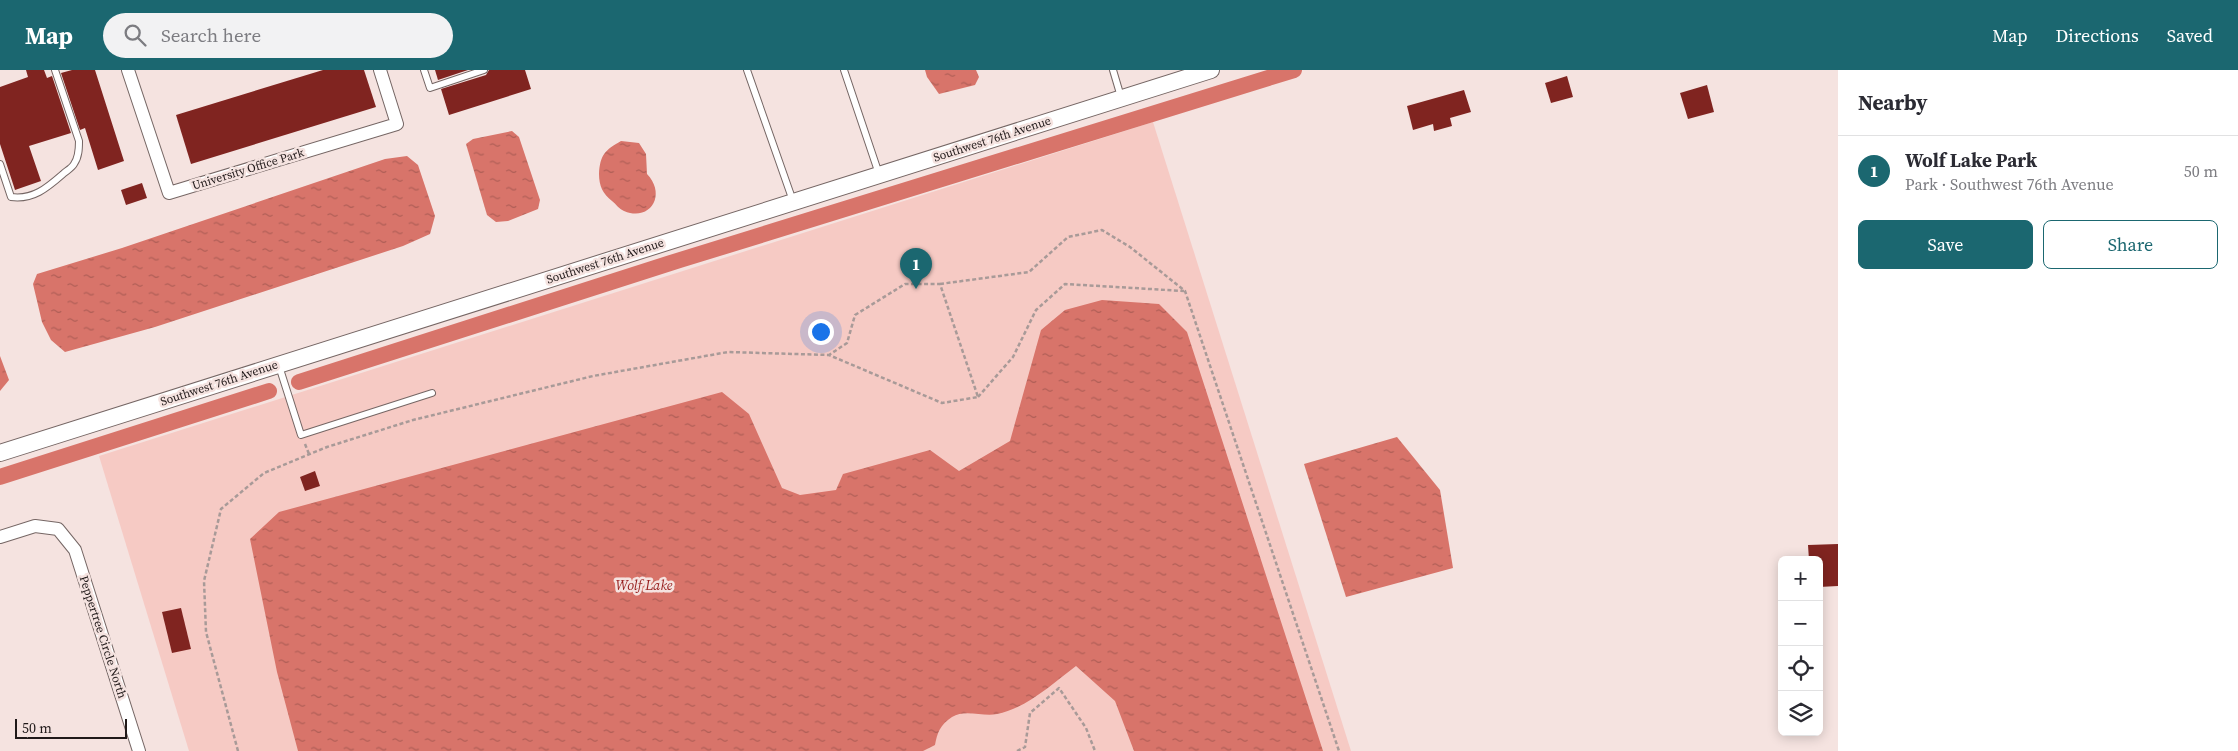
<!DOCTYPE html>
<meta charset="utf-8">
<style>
body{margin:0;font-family:"Source Serif 4",serif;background:#f2f2f3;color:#2b2b33}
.controls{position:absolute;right:15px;bottom:15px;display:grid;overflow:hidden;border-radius:8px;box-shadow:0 2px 12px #0003}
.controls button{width:45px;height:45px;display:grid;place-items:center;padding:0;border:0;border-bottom:1px solid #e1e1e2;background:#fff;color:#2b2b33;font:25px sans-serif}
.scale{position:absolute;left:15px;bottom:12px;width:112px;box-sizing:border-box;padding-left:5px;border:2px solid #201919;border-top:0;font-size:14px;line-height:18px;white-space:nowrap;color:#201919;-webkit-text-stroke:4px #f5e3e0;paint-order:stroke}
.you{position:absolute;left:820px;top:261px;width:18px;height:18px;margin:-12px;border:4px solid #fff;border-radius:50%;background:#1a73e8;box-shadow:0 0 0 8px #1a73e833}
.badge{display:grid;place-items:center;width:32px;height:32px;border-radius:50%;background:#1b6770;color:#fff;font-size:16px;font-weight:700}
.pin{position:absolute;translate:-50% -41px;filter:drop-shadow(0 1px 2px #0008)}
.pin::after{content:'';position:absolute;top:26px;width:18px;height:15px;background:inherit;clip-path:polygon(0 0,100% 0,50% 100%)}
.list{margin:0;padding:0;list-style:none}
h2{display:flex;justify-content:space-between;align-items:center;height:65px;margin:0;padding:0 20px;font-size:21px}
h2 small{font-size:16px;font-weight:400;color:#7c7c81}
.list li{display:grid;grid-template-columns:32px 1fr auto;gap:15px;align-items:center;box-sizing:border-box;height:70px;padding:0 20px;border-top:1px solid #e1e1e2}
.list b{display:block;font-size:19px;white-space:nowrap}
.list p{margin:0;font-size:16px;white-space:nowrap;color:#7c7c81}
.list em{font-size:16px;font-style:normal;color:#7c7c81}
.actions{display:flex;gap:10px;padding:15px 20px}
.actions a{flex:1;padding:11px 0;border:1px solid #1b6770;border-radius:8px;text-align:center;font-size:18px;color:#1b6770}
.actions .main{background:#1b6770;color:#fff}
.icon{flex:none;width:28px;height:28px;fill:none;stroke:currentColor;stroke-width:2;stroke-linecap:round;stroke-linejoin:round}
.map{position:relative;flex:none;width:1838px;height:681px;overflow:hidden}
header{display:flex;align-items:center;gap:30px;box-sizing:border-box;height:70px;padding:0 25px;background:#1b6770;color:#fff}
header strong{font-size:24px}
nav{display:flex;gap:28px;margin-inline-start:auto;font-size:18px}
.search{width:350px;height:45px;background:#f2f2f3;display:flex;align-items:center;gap:12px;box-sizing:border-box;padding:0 18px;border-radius:28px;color:#7c7c81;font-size:19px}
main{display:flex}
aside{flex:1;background:#fff}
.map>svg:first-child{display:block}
</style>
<header>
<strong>Map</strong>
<div class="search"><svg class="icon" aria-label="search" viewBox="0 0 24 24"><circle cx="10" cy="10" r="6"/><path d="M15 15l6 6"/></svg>Search here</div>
<nav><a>Map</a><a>Directions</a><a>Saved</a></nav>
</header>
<main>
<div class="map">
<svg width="1838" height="681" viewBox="0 0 1838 681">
<defs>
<pattern id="water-ripples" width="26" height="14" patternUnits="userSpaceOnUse" patternTransform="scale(1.25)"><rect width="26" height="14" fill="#d8746a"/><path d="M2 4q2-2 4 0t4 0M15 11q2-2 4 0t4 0" fill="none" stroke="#af5e56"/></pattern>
</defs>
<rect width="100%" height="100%" fill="#f5e3e0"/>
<path fill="#f6cac4" d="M1153 52 1351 681H189L99 386Z"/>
<g fill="url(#water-ripples)">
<path d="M925 0H976L979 7 975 15 939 24 927 7Z"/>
<path d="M512 61 519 67 540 130 538 139 508 151 496 152 487 145 466 74 473 69Z"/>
<path d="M621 71 639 73 646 84 647 104C667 125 650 152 624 141 619 139 616 134 612 131 603 124 599 116 599 104 600 85 605 80 621 71Z"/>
<path d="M407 86 418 95 435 146 430 164 403 176 155 257 65 282 51 270 42 252 33 214 37 204 122 178 385 89Z"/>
<path d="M1102 230 1159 234 1187 262 1323 681H1134L1115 631 1076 596C1052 614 1027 638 997 644 983 647 965 639 952 647 940 655 937 663 935 675L923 681H298L277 602 250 469 279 442 722 322 749 344 782 418 800 425 836 420 843 404 930 380 959 401 1010 371 1041 260 1065 240Z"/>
<path d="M0 286 9 310 0 321Z"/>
<path d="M1397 367 1440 420 1453 498 1346 527 1304 394Z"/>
</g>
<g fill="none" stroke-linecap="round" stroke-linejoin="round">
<g stroke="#d8746a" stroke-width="16">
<path d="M299 312 680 190 1294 0"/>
<path d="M0 407 269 321"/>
</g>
</g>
<g fill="#802420">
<path d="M26 0H44L47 8 52 6 71 63 29 76 41 111 15 120 0 74V17L28 7Z"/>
<path d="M72 0H95L124 91 98 100 85 58 80 60 61 3Z"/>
<path d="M323 0H364L376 37 191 94 176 45Z"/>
<path d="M435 0H468L438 10Z"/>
<path d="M489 0H525L531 19 449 45 441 19 486 5Z"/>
<path d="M1567 6 1573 27 1551 33 1545 13Z"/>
<path d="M1707 15 1714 42 1688 49 1680 23Z"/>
<path d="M1464 20 1471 42 1450 48 1452 56 1434 61 1433 54 1413 60 1407 36Z"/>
<path d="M142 113 147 128 126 135 121 120Z"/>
<path d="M315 401 320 416 305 421 300 407Z"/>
<path d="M1838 474V516L1819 517V490H1809L1808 475Z"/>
<path d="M181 538 191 579 172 583 162 542Z"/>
</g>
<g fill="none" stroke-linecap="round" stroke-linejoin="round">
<g stroke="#756664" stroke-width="8">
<g id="service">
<path d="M424 0 430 18 484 0"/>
<path d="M747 0 793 131"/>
<path d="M844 0 879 104"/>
<path d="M1113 0 1121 27"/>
<path d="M0 94 11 127C33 130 47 118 63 104 66 101 72 98 74 94 79 87 79 78 79 71L55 0"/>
<path d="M279 296 301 365 432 323"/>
</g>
</g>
<g stroke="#756664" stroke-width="14">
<g id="minor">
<path d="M128 0 169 123 397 54 380 0"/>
<path d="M0 467 35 456 58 459 75 480 139 681"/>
</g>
</g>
<g stroke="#756664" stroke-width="18">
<path id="tertiary" d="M0 383 1211 0"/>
</g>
<g stroke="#a89a98" stroke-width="2.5" stroke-dasharray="4 2.5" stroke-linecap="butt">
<path d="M940 214 1029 202 1068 167 1102 160 1130 177 1185 221 1339 681"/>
<path d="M978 327 1013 287 1036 240 1065 214 1184 221"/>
<path d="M305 374 309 384"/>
<path d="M238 681 206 562 204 511 221 439 264 403 327 377 413 350 593 306 728 282 829 285 942 333 978 327 940 214H905L855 245 847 273 829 285"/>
<path d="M1017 681 1025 677 1030 643 1059 618 1086 658 1095 681"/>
</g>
<use href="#service" stroke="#fff" stroke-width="6"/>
<use href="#minor" stroke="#fff" stroke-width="12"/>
<use href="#tertiary" stroke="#fff" stroke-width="16"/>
</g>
<g text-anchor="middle" stroke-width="5" stroke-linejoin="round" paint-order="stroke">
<g font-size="12" fill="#201919" stroke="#f5e3e0">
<text transform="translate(992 69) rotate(-18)" y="4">Southwest 76th Avenue</text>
<text transform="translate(248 99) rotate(-17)" y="4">University Office Park</text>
<text transform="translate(605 191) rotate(-18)" y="4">Southwest 76th Avenue</text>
<text transform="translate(219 313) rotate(-18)" y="4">Southwest 76th Avenue</text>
<text transform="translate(103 567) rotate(72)" y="4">Peppertree Circle North</text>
</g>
<g font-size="14" font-style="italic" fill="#971e1d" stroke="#f5e3e0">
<text x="644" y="520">Wolf Lake</text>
</g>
</g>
</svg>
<div class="controls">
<button>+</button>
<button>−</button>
<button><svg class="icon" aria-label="locate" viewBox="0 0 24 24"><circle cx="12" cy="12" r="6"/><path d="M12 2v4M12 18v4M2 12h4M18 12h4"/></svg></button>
<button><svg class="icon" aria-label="layers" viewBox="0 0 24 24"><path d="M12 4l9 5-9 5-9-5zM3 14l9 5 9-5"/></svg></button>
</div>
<div class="scale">50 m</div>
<div class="you"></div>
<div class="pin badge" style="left:916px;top:219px">1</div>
</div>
<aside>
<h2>Nearby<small></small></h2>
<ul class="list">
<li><span class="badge">1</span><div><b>Wolf Lake Park</b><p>Park · Southwest 76th Avenue</p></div><em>50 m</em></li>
</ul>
<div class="actions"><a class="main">Save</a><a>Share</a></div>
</aside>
</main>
